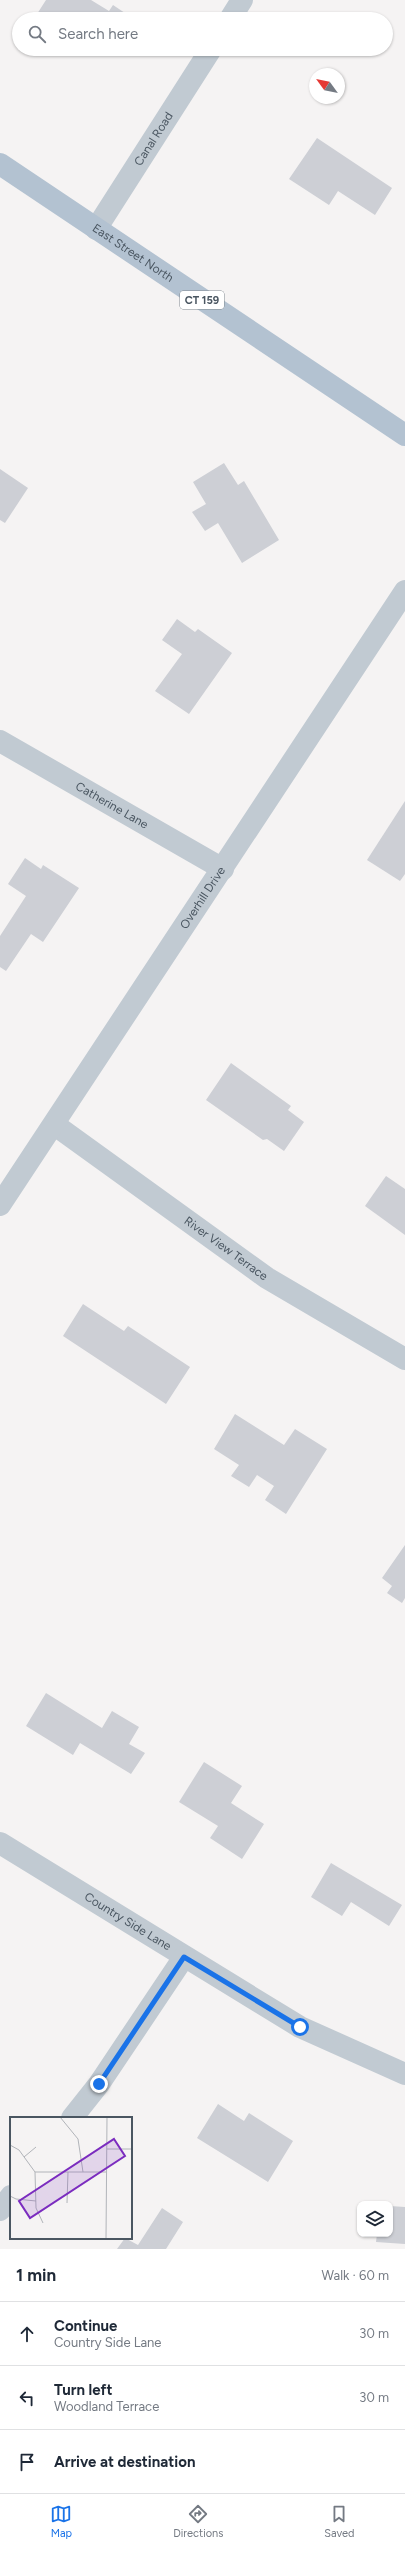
<!DOCTYPE html>
<meta charset="utf-8">
<style>
body{margin:0;font-family:Figtree,sans-serif;background:#f2f2f3;color:#1f2937}
.controls{position:absolute;right:12px;bottom:12px;display:grid;overflow:hidden;border-radius:8px;box-shadow:0 1px 3px #0004}
.controls button{width:36px;height:36px;display:grid;place-items:center;padding:0;border:0;border-bottom:1px solid #e0e1e3;background:#fff;color:#1f2937;font:20px sans-serif}
.compass{position:absolute;left:309px;top:68px;width:36px;height:36px;border-radius:50%;background:#fff;box-shadow:0 1px 3px #0004;rotate:303deg}
.stop{position:absolute;width:12px;height:12px;margin:-9px;border:3px solid #1a73e8;border-radius:50%;background:#fff}
.stop.end{background:#1a73e8;border-color:#fff;box-shadow:0 1px 4px #0008}
.list{margin:0;padding:0;list-style:none}
h2{display:flex;justify-content:space-between;align-items:center;height:52px;margin:0;padding:0 16px;font-size:17px}
h2 small{font-size:13px;font-weight:400;color:#747a83}
.list li{display:grid;grid-template-columns:26px 1fr auto;gap:12px;align-items:center;box-sizing:border-box;height:64px;padding:0 16px;border-top:1px solid #e0e1e3}
.list b{display:block;font-size:15px;white-space:nowrap}
.list p{margin:0;font-size:13px;white-space:nowrap;color:#747a83}
.list em{font-size:13px;font-style:normal;color:#747a83}
.icon{flex:none;width:22px;height:22px;fill:none;stroke:currentColor;stroke-width:2;stroke-linecap:round;stroke-linejoin:round}
.map{position:relative;flex:none;width:405px;height:2249px;overflow:hidden}
.search{position:absolute;background:#fff;box-shadow:0 1px 3px #0004;left:12px;right:12px;top:12px;height:44px;display:flex;align-items:center;gap:10px;box-sizing:border-box;padding:0 14px;border-radius:22px;color:#747a83;font-size:15px}
.sheet{height:244px;background:#fff}
nav{display:flex;justify-content:space-around;align-items:center;box-sizing:border-box;height:56px;border-top:1px solid #e0e1e3;background:#fff;font-size:11px;color:#747a83}
nav a{display:grid;justify-items:center;gap:2px}
nav .on{color:#1a73e8}
.map>svg:first-child{display:block}
</style>
<div class="map">
<svg width="405" height="2249" viewBox="0 0 405 2249">
<rect width="100%" height="100%" fill="#f5f3f3"/>
<g fill="#cdcfd5">
<path d="M46 0H91L109 11 113 5 134 19H45L37 14Z"/>
<path d="M317 138 392 188 375 215 338 191 329 205 289 179Z"/>
<path d="M224 463 238 485 244 481 279 540 242 563 218 523 205 531 192 512 206 504 193 482Z"/>
<path d="M0 469 28 488 5 523 0 520Z"/>
<path d="M177 619 195 632 198 629 232 653 189 714 155 691 182 654 162 640Z"/>
<path d="M405 801V874L400 881 367 860Z"/>
<path d="M25 858 41 869 43 865 79 888 43 942 31 934 6 971 0 967V936L26 896 8 884Z"/>
<path d="M231 1063 291 1106 288 1110 304 1122 284 1151 267 1139 263 1140 206 1100Z"/>
<path d="M386 1176 405 1189V1235L365 1206Z"/>
<path d="M83 1304 124 1331 128 1326 190 1367 166 1404 63 1336Z"/>
<path d="M235 1414 284 1445 295 1429 327 1449 286 1514 265 1500 274 1486 257 1475 249 1487 231 1476 239 1465 214 1449Z"/>
<path d="M405 1545V1598L402 1603 387 1593 392 1586 382 1578Z"/>
<path d="M46 1693 102 1728 112 1711 139 1727 129 1744 145 1753 131 1774 80 1743 73 1755 26 1726Z"/>
<path d="M204 1762 242 1786 231 1803 264 1824 242 1859 210 1838 218 1826 179 1802Z"/>
<path d="M331 1863 402 1905 389 1926 351 1902 342 1916 311 1897Z"/>
<path d="M218 2104 244 2121 249 2113 293 2141 268 2182 197 2138Z"/>
<path d="M390 2206 405 2207V2244L376 2242 377 2234H390Z"/>
<path d="M162 2208 183 2222 166 2249H117L125 2238 138 2245Z"/>
</g>
<g fill="none" stroke-linecap="round" stroke-linejoin="round">
<g stroke="#c1cad2" stroke-width="22">
<path d="M230 19 242 0"/>
<path id="s1" d="M96 229 211 49"/>
<path id="s2" d="M0 741 223 869"/>
<path id="s3" d="M55 1125 267 1278 405 1359"/>
<path id="s4" d="M0 1205 405 591"/>
<path id="s5" d="M0 1843 300 2027 405 2074"/>
<path d="M72 2118 99 2084 184 1957"/>
<path d="M0 2210 11 2196"/>
</g>
<path stroke="#b3c2d1" stroke-width="22" id="s6" d="M0 164 405 435"/>
</g>
<g fill="none" stroke-linecap="round" stroke-linejoin="round">
<path stroke="#1a73e8" stroke-width="5" d="M99 2084 184 1957 300 2027"/>
</g>
<g text-anchor="middle" stroke-width="3" stroke-linejoin="round" paint-order="stroke">
<rect fill="#fff" stroke="#808990" stroke-width="1" x="180" y="291" width="44" height="18" rx="3"/>
<g font-size="11" font-weight="bold" fill="#4a5661">
<text x="202" y="304">CT 159</text>
</g>
<g font-size="12" fill="#4a5661" stroke="#fff">
<text dy="4" stroke="none"><textPath href="#s1" startOffset="107">Canal Road</textPath></text>
<text dy="4" stroke="none"><textPath href="#s6" startOffset="160">East Street North</textPath></text>
<text dy="4" stroke="none"><textPath href="#s2" startOffset="129">Catherine Lane</textPath></text>
<text dy="4" stroke="none"><textPath href="#s4" startOffset="368">Overhill Drive</textPath></text>
<text dy="4" stroke="none"><textPath href="#s3" startOffset="211">River View Terrace</textPath></text>
<text dy="4" stroke="none"><textPath href="#s5" startOffset="150">Country Side Lane</textPath></text>
</g>
</g>
<g transform="translate(10 2117)">
<rect width="122" height="122" fill="#f5f3f3"/>
<path fill="none" stroke="#b1b4b9" stroke-width="1" d="M50 0 68 22 73 55M0 28 9 33 25 55H96M97 32H122M14 40 26 30M25 55 26 91 33 106M0 79 6 82 26 84M57 86 58 55M96 122 97 0"/>
<path fill="#7b2cbf" fill-opacity="0.15" stroke="#7b2cbf" stroke-width="2" d="M104 22 115 39 20 101 9 84Z"/>
<rect width="122" height="122" fill="none" stroke="#4a5661" stroke-width="2"/>
</g>
</svg>
<div class="controls">
<button><svg class="icon" aria-label="layers" viewBox="0 0 24 24"><path d="M12 4l9 5-9 5-9-5zM3 14l9 5 9-5"/></svg></button>
</div>
<svg class="compass" viewBox="-18 -18 36 36"><path d="M0-13l5 13h-10z" fill="#e53935"/><path d="M0 13l5-13h-10z" fill="#747a83"/></svg>
<div class="stop" style="left:300px;top:2027px"></div>
<div class="stop end" style="left:99px;top:2084px"></div>
<div class="search"><svg class="icon" aria-label="search" viewBox="0 0 24 24"><circle cx="10" cy="10" r="6"/><path d="M15 15l6 6"/></svg>Search here</div>
</div>
<section class="sheet">
<h2>1 min<small>Walk · 60 m</small></h2>
<ul class="list">
<li><svg class="icon" aria-label="ahead" viewBox="0 0 24 24"><path d="M12 20V5M6 11l6-6 6 6"/></svg><div><b>Continue</b><p>Country Side Lane</p></div><em>30 m</em></li>
<li><svg class="icon" aria-label="left" viewBox="0 0 24 24"><path d="M17 20v-9H6M10 6l-5 5 5 5"/></svg><div><b>Turn left</b><p>Woodland Terrace</p></div><em>30 m</em></li>
<li><svg class="icon" aria-label="arrive" viewBox="0 0 24 24"><path d="M6 21V4h12l-3 4 3 4H6"/></svg><div><b>Arrive at destination</b></div></li>
</ul>
</section>
<nav>
<a class="on"><svg class="icon" aria-label="map" viewBox="0 0 24 24"><path d="M3 6l6-2 6 2 6-2v14l-6 2-6-2-6 2zM9 4v14M15 6v14"/></svg>Map</a>
<a><svg class="icon" aria-label="directions" viewBox="0 0 24 24"><path d="M12 3l9 9-9 9-9-9zM9 14v-3h6M13 9l2 2-2 2"/></svg>Directions</a>
<a><svg class="icon" aria-label="saved" viewBox="0 0 24 24"><path d="M7 4h10v16l-5-4-5 4z"/></svg>Saved</a>
</nav>
